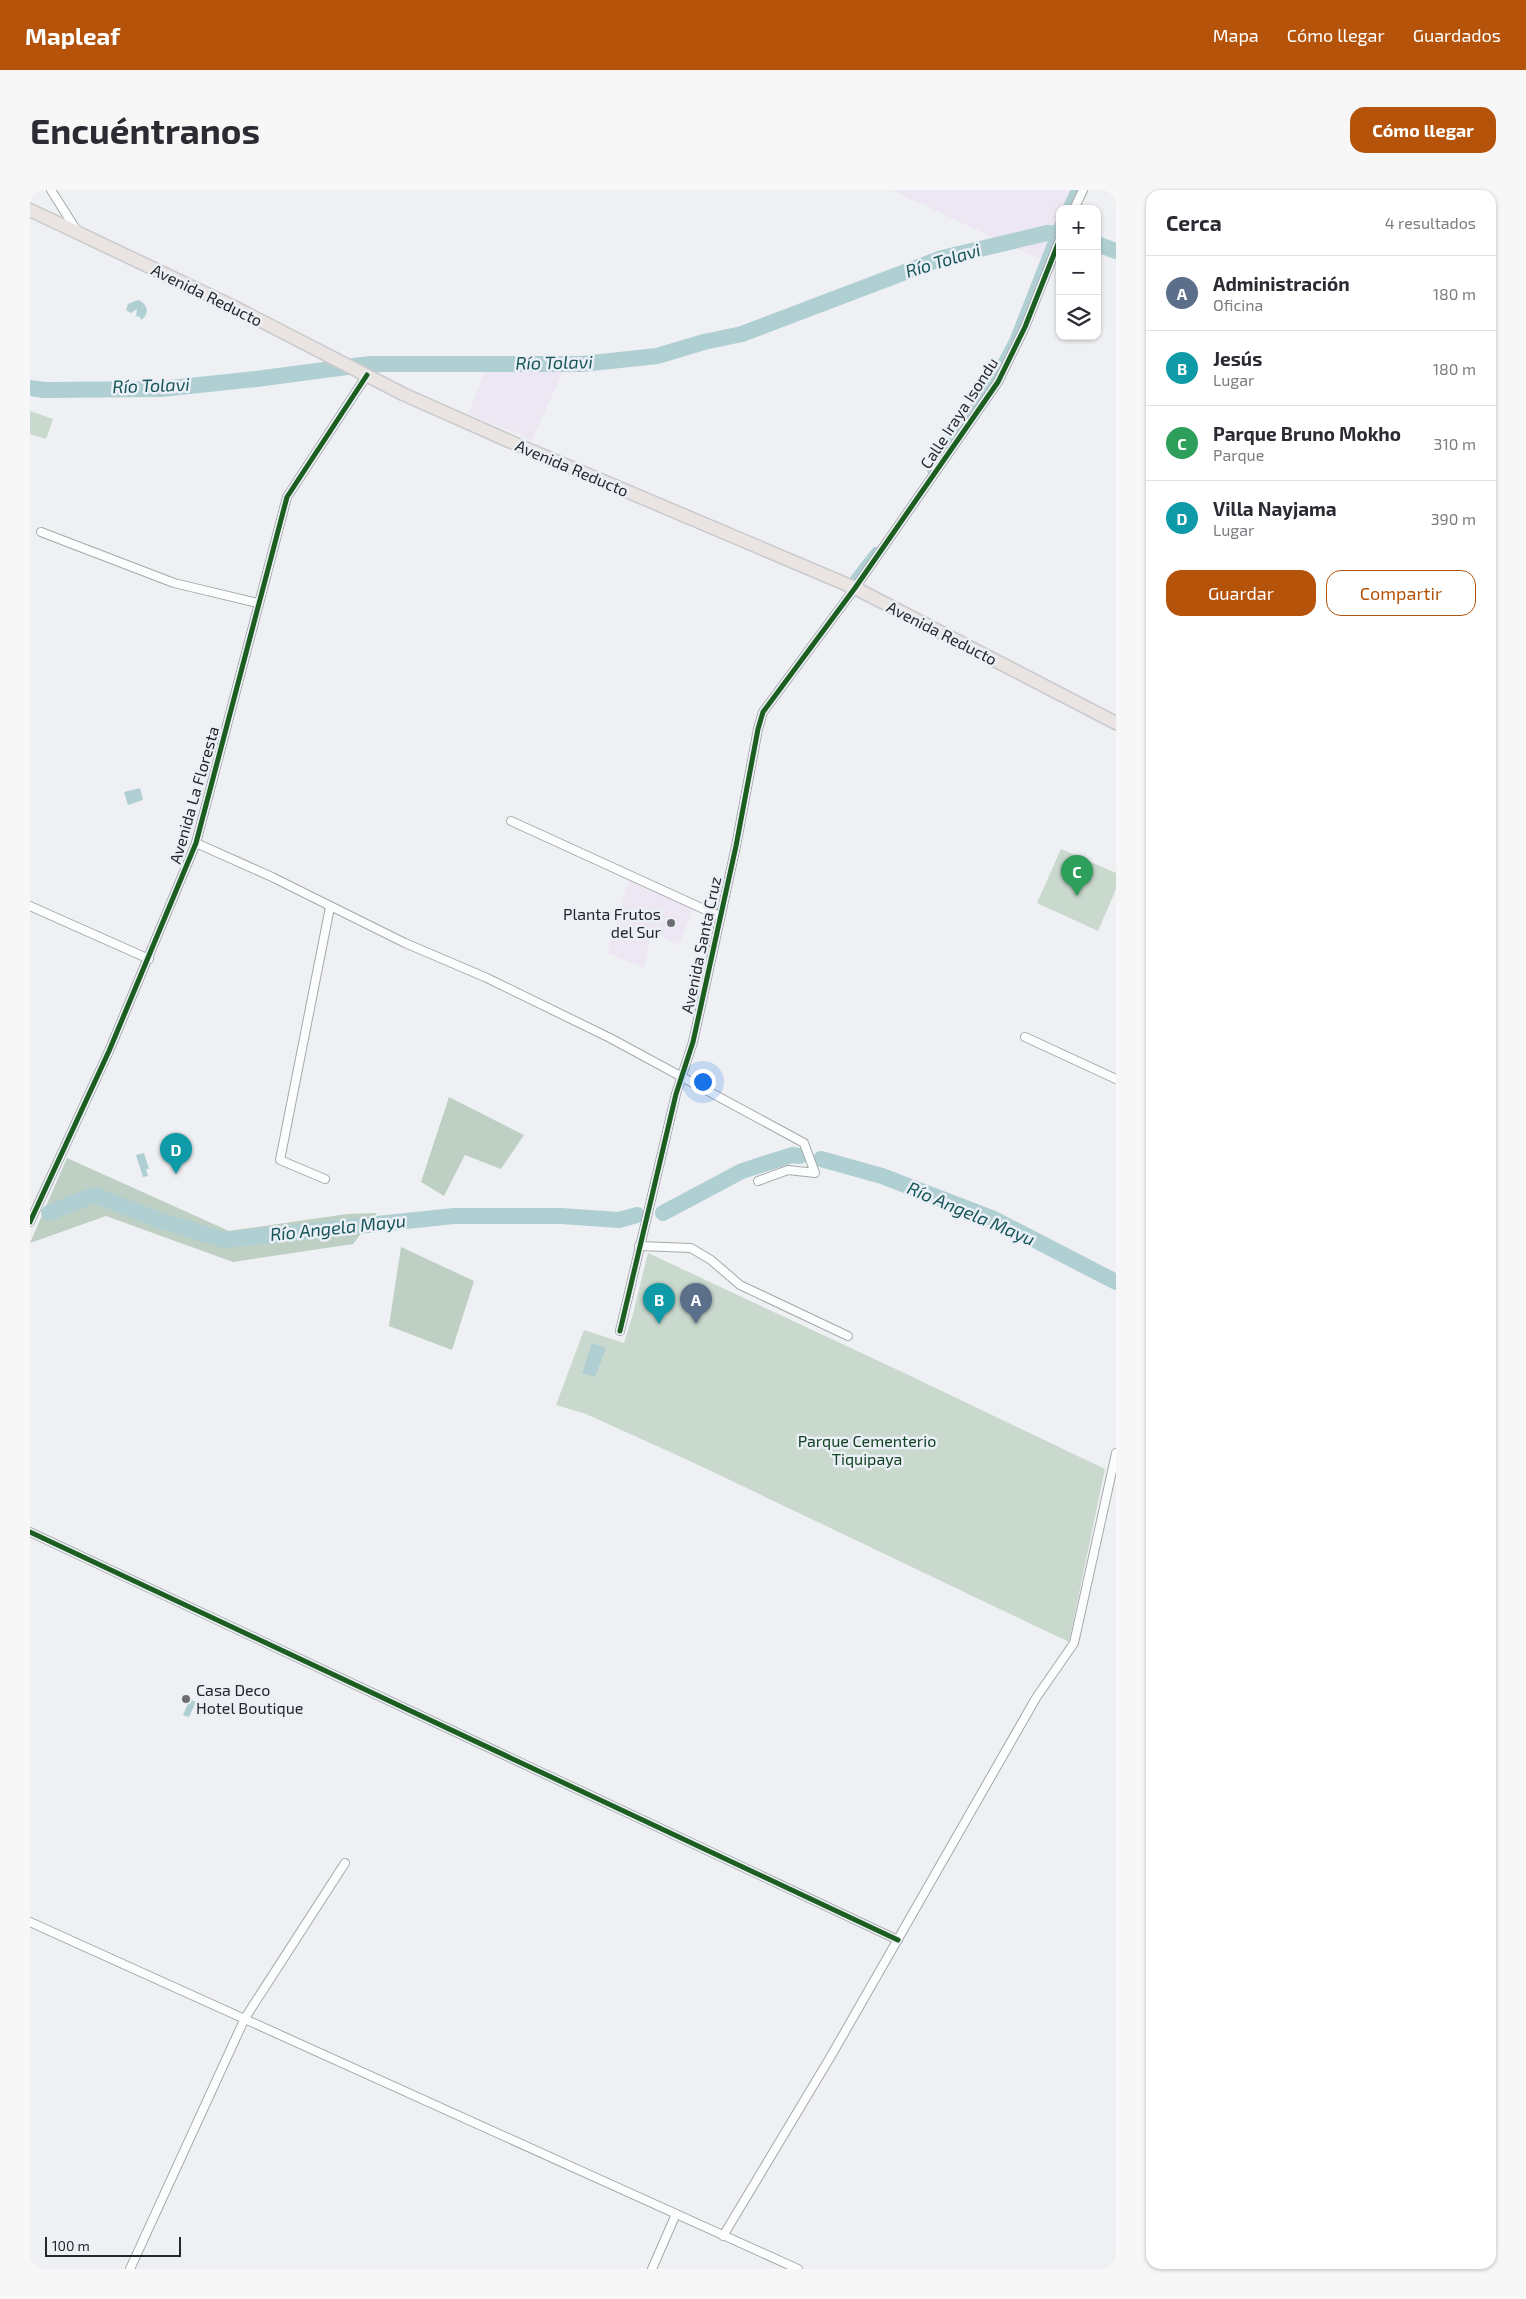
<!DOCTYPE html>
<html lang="es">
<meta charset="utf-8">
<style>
body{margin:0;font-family:"Exo 2",sans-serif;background:#f7f7f7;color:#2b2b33}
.controls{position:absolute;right:15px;top:15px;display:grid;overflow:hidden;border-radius:10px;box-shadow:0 1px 4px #0004}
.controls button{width:45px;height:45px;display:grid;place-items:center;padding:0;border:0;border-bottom:1px solid #e1e1e2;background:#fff;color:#2b2b33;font:25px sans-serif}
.scale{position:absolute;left:15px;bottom:12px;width:136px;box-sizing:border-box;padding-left:5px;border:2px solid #26272a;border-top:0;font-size:14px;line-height:18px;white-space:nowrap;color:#26272a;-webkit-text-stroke:4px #ebeff6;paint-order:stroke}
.you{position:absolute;left:672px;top:891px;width:18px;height:18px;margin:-12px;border:4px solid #fff;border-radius:50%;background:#1a73e8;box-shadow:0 0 0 8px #1a73e833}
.badge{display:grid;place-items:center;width:32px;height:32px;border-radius:50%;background:#b45309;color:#fff;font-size:16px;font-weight:700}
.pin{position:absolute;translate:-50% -41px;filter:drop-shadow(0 1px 2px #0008)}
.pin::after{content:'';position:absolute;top:26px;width:18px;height:15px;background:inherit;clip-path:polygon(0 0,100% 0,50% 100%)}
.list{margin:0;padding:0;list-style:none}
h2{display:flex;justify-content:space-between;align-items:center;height:65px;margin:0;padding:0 20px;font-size:21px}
h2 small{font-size:16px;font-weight:400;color:#7c7c81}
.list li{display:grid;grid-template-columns:32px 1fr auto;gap:15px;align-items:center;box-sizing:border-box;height:75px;padding:0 20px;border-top:1px solid #e1e1e2}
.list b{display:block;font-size:19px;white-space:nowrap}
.list p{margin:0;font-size:16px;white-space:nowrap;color:#7c7c81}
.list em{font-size:16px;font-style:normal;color:#7c7c81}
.actions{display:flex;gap:10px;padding:15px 20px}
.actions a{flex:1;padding:11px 0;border:1px solid #b45309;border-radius:15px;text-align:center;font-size:18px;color:#b45309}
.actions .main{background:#b45309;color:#fff}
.icon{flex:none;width:28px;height:28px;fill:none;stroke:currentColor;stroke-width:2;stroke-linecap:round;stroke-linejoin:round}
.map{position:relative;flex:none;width:1086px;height:2079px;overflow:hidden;border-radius:15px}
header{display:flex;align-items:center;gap:30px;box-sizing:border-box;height:70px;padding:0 25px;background:#b45309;color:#fff}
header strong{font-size:24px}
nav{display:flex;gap:28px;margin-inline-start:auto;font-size:18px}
.intro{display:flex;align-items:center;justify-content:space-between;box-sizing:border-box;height:120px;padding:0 30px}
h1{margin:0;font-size:35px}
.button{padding:12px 22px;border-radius:15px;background:#b45309;color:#fff;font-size:18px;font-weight:700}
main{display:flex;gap:30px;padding:0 30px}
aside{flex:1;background:#fff;border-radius:15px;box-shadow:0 1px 4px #0004}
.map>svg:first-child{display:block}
</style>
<header>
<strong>Mapleaf</strong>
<nav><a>Mapa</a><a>Cómo llegar</a><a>Guardados</a></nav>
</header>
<div class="intro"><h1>Encuéntranos</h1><a class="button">Cómo llegar</a></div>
<main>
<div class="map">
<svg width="1086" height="2079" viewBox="0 0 1086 2079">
<rect width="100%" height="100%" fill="#eef0f3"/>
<g fill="#ede7f3">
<path d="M861 0H1042L1033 19H1030V27L1012 70Z"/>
<path d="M461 166 529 167 535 177 501 252 491 245 438 224Z"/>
<path d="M599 690 663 719 649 755 622 742 614 778 578 763Z"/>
</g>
<g fill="#c9d9ce">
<path d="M0 221 23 229 16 249 0 244Z"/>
<path d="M1031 659 1086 683V699L1068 741 1007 713Z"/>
<path d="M618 1063 870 1181 1075 1279 1039 1452 660 1271 556 1224 526 1215 554 1140 594 1153 603 1124Z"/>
</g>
<g fill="#becfc3">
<path d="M419 907 494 945 471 979 435 965 414 1006 391 992Z"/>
<path d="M37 968 199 1041 317 1024 347 1023 323 1054 203 1072 76 1026 0 1053Z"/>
<path d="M371 1057 444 1091 422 1160 359 1136Z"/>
</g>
<g fill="#b0cfd2">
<path d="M108 110C118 114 120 124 111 130L110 127 106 126 107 119 101 123 96 120 98 114Z"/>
<path d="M110 598 113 610 98 615 94 602Z"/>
<path d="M114 963 119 979H116L118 986 113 987 106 965Z"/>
<path d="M562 1153 576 1158 565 1187 552 1183Z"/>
<path d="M160 1509 166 1512 159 1527 153 1525Z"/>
</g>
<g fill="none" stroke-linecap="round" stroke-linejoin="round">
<g stroke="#b0cfd2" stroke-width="10">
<path d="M1037 19 1046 0"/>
<path d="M902 280 962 192 984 151 1030 34"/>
<path d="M825 389 846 362"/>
</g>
<g stroke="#b0cfd2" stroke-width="16">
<path d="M1067 54 1086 61"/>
<path d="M0 198 14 200 131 199 226 189 340 174H552L627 166 674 152 712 144 912 68 1017 43 1030 44"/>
<path d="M791 969 852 986 964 1029 1086 1092"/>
<path d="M19 1023 64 1005 132 1031 194 1050 424 1026H531L589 1030 607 1025"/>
<path d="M633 1023 712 981 762 965 770 966"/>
</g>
<g stroke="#a6a8aa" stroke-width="10">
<g id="street">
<path d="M21 0 47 41"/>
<path d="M1044 19 1053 0"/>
<path d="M11 342 144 393 228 413"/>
<path d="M481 631 689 726"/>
<path d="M166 653 242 687 375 753 457 788 580 848 774 953 785 983 758 980 728 991"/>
<path d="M0 716 119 769"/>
<path d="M995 847 1086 889"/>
<path d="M295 989 250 970 300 717"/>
<path d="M0 1032 79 861 166 653 257 307 337 185"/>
<path d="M609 1056 661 1058 681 1070 710 1095 818 1146"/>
<path d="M590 1141 646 904 663 852 706 656 728 539 733 522 825 398 968 192 995 137 1030 49"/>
<path d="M0 1342 868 1750"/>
<path d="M0 1732 768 2079"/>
<path d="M693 2046 801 1866 1006 1508 1044 1453 1086 1263"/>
<path d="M100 2079 215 1828 315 1673"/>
<path d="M622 2079 646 2024"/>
</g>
</g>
<g stroke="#c9cacc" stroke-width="15">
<path id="primary" d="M0 20 202 116 373 204 488 255 825 398 1086 533"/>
</g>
<use href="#street" stroke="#fcfdfd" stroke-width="8"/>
<use href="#primary" stroke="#eae4e2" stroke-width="12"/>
<g stroke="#ebeff6" stroke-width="8">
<g id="cycleway">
<path d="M0 1032 79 861 166 653 257 307 337 185"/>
<path d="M590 1141 646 904 663 852 706 656 728 539 733 522 825 398 968 192 995 137 1030 49"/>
<path d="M0 1342 868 1750"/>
</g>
</g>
<use href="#cycleway" stroke="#1b5e20" stroke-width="5"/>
</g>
<g fill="#6c6d70" stroke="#ebeff6" stroke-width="2">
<circle cx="641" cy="733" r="5"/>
<circle cx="156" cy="1509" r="5"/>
</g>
<g text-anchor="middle" stroke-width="5" stroke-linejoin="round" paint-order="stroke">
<g font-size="16" fill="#26272a" stroke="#ebeff6">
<text transform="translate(177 105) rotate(26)" y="6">Avenida Reducto</text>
<text transform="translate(929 223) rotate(-57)" y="6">Calle Iraya Isondu</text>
<text transform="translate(542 278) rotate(23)" y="6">Avenida Reducto</text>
<text transform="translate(912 443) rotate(27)" y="6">Avenida Reducto</text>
<text transform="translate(164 605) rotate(-74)" y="6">Avenida La Floresta</text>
<text transform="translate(671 755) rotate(-78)" y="6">Avenida Santa Cruz</text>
</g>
<g font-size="16" fill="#26272a" stroke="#ebeff6" text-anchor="end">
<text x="631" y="730">Planta Frutos<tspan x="631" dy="18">del Sur</tspan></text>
<text x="166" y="1506" text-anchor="start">Casa Deco<tspan x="166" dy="18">Hotel Boutique</tspan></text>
</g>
<g font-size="16" fill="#124322" stroke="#ebeff6">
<text x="837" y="1257">Parque Cementerio<tspan x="837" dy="18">Tiquipaya</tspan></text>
</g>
<g font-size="18" font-style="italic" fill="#165559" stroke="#ebeff6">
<text transform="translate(913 71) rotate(-17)" y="6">Río Tolavi</text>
<text transform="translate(524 173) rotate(-1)" y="6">Río Tolavi</text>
<text transform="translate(121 196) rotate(-2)" y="6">Río Tolavi</text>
<text transform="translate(941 1024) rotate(23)" y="6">Río Angela Mayu</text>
<text transform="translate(308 1038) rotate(-6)" y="6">Río Angela Mayu</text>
</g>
</g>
</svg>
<div class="controls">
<button>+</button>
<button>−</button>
<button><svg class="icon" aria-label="layers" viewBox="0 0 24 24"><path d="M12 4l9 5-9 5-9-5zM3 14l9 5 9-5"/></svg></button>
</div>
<div class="scale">100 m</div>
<div class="you"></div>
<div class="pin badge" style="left:666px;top:1134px;background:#5c6f8a">A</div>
<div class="pin badge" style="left:629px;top:1134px;background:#0f9aa8">B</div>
<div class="pin badge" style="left:1047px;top:706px;background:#2e9e5b">C</div>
<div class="pin badge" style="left:146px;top:984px;background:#0f9aa8">D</div>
</div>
<aside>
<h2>Cerca<small>4 resultados</small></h2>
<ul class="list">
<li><span class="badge" style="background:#5c6f8a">A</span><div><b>Administración</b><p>Oficina</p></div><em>180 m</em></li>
<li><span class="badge" style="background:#0f9aa8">B</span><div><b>Jesús</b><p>Lugar</p></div><em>180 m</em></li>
<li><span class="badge" style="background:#2e9e5b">C</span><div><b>Parque Bruno Mokho</b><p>Parque</p></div><em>310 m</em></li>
<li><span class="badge" style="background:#0f9aa8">D</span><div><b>Villa Nayjama</b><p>Lugar</p></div><em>390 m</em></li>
</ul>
<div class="actions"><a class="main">Guardar</a><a>Compartir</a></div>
</aside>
</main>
